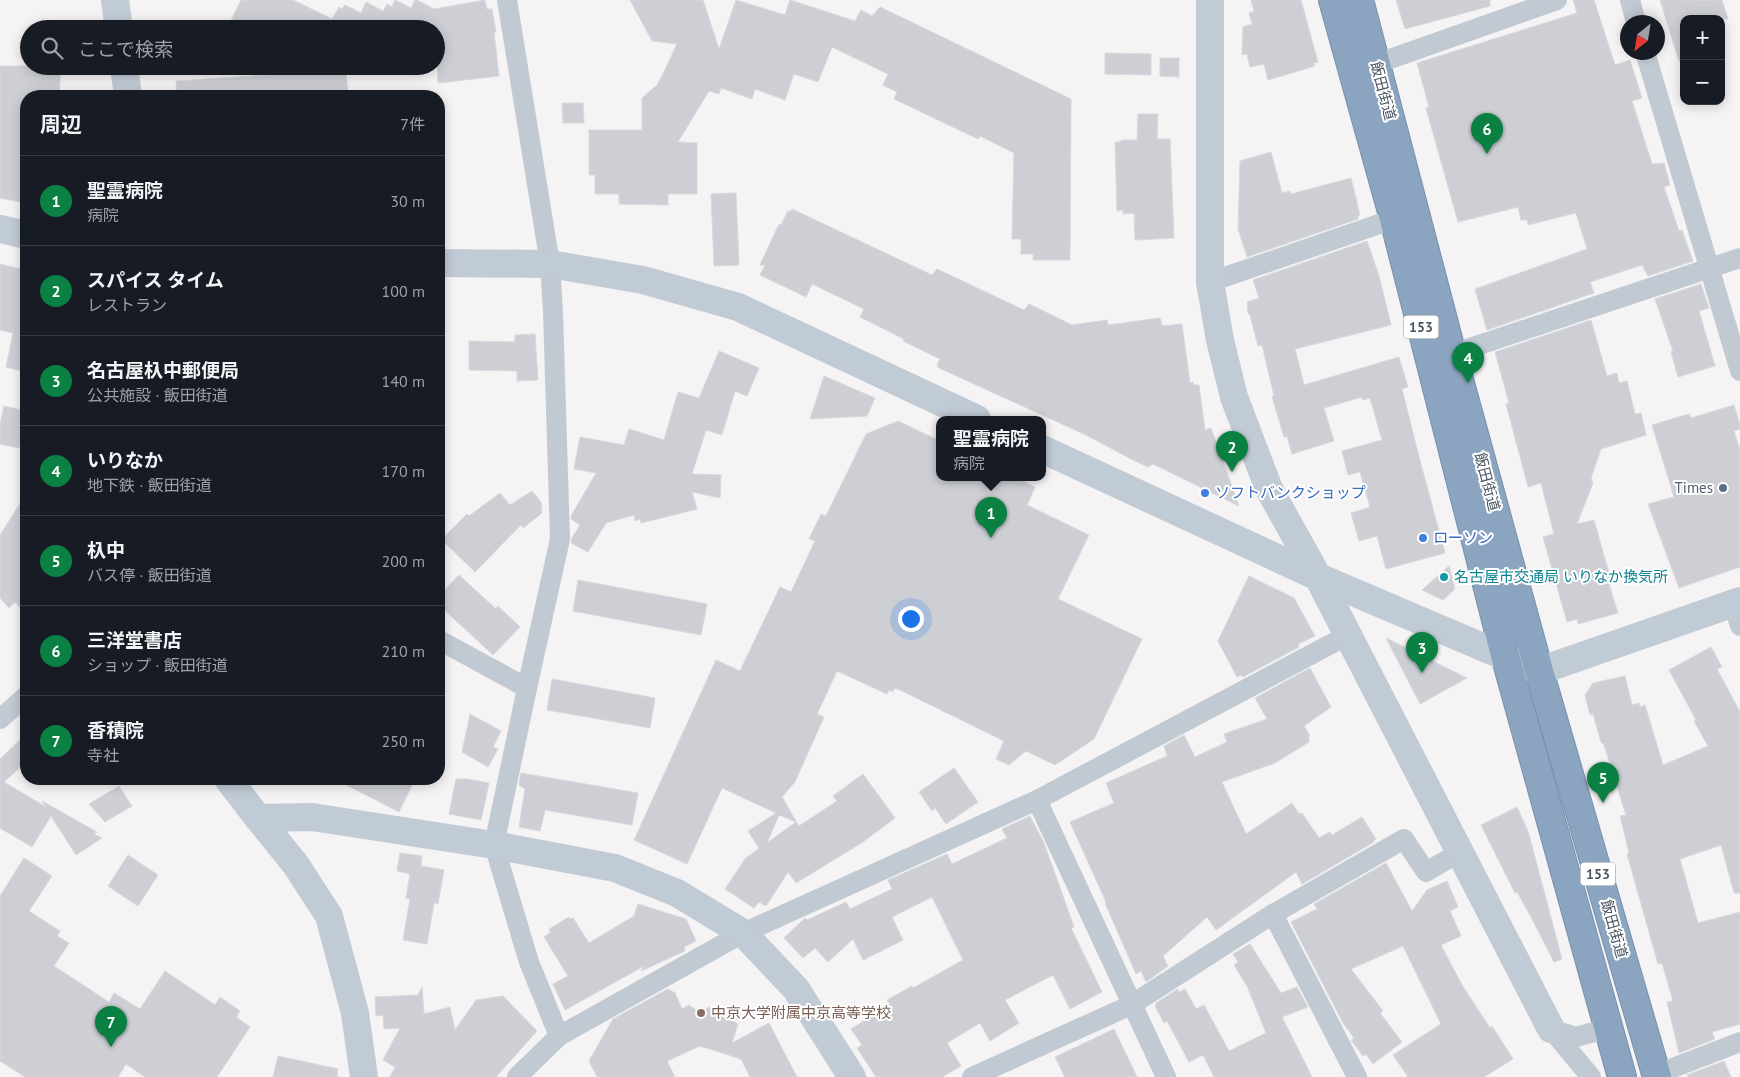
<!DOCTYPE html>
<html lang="ja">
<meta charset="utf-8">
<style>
body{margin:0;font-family:"PT Sans","Noto Sans JP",sans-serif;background:#242831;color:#f1f3f6}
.controls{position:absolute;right:15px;top:15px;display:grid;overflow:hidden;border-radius:10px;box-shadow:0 2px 12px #0003}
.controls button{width:45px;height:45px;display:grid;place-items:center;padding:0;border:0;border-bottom:1px solid #363941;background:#171b24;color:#f1f3f6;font:25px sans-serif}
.compass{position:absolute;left:1620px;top:15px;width:45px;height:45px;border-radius:50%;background:#171b24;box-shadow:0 2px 12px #0003;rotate:210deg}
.you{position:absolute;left:910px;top:618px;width:18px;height:18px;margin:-12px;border:4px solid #fff;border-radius:50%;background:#1a73e8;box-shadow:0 0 0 8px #1a73e833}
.badge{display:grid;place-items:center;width:32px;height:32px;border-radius:50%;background:#0b8043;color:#fff;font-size:16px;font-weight:700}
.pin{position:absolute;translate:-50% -41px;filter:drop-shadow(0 1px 2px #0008)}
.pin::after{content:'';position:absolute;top:26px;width:18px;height:15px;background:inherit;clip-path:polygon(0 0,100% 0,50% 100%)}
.popup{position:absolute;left:936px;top:416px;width:110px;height:65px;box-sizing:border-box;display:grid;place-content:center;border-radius:10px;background:#171b24;filter:drop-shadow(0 1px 4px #0005);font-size:16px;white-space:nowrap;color:#9ea1a6}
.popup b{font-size:19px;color:#f1f3f6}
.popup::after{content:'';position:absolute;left:50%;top:100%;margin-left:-10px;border:10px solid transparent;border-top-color:#171b24}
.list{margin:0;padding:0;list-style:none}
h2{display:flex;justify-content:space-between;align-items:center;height:65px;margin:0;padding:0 20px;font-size:21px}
h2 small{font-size:16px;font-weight:400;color:#9ea1a6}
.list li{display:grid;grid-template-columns:32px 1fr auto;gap:15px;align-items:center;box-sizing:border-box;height:90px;padding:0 20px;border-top:1px solid #363941}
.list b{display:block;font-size:19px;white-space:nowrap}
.list p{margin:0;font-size:16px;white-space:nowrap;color:#9ea1a6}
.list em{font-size:16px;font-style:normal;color:#9ea1a6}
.icon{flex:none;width:28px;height:28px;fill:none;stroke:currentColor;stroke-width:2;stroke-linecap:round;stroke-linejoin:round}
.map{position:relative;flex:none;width:1740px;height:1077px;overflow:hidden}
.search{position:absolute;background:#171b24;box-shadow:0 2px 12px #0003;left:20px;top:20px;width:425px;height:55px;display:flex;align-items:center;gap:12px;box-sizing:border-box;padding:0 18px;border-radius:28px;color:#9ea1a6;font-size:19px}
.panel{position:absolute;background:#171b24;box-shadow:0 2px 12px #0003;left:20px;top:90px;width:425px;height:695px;border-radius:20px}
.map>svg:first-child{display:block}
</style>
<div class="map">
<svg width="1740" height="1077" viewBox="0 0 1740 1077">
<rect width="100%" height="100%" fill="#f5f3f3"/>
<g fill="#cdcfd5" stroke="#d7d9de" fill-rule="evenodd">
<path d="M241 0H293L332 19 339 7 342 9 345 5 361 13 366 2 383 11 387 4 392 7 395 0 411 8 415 0H417L434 9 485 0 487 9H492L496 32H494L499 76 438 83 436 29H227Z"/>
<path d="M630 0H703L719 49 736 0 785 15 790 0 855 21 861 10 872 16 880 7 1071 99 1070 260H1033V254H1021V239H1012L1014 153 980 136 978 139 894 99 897 92 883 85 888 74 832 47 818 82 794 74 785 100 755 89 752 99 721 88 719 94 709 91 678 142 697 143V194H668V205L619 204V194H595V175H589V130H642V98L657 85 662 76 677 44 652 41Z"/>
<path d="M1251 0H1301L1318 62 1314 63 1315 66 1268 80 1264 64 1250 67 1247 54 1242 55 1243 27 1252 24 1249 13 1254 11Z"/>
<path d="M1396 0H1490V6L1405 29Z"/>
<path d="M1573 0H1594L1615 65 1630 60 1642 98 1632 101 1652 164 1664 163 1670 185 1664 187 1679 231 1682 230 1693 261 1648 276 1642 265 1590 282 1594 293 1487 330 1475 289 1587 249 1576 213 1528 225 1527 220H1521L1518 207 1458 222 1426 108 1429 107 1417 63 1577 13Z"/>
<path d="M1660 0H1722L1728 19H1684V60L1679 61Z"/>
<path d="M1105 53 1151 54V75L1105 74Z"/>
<path d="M1160 58H1179V77L1160 76Z"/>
<path d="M0 66H61L59 96H26V203L0 198Z"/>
<path d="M346 70 348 96H177L176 81Z"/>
<path d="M562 103H583L584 123H563Z"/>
<path d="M1138 114H1158L1157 139H1170L1174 238 1135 240 1134 213 1123 214V210L1117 211 1115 142H1121V140H1137Z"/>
<path d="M1271 152 1282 193 1290 191 1291 194 1351 178 1360 215 1358 216V219L1247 257 1238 229 1240 161Z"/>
<path d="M736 193 739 265 714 266 711 194Z"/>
<path d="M792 209 932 275 937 269 1024 310 1029 304 1072 325 1107 320 1108 325 1160 318 1162 326 1182 324 1190 383 1193 382 1194 385H1199L1205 430 1211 428 1239 506 1153 464 1148 467 1131 459 1086 435 939 368 937 365 940 359 903 341 904 339 860 317 864 309 812 284 806 297 760 275 765 265H760L779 224 781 225 788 211 791 212Z"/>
<path d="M1367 241 1379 276 1391 325 1295 349 1304 385 1399 357 1408 387 1402 389 1418 453 1445 553 1386 569 1377 536 1359 541 1351 513 1370 507 1360 472 1348 475 1342 451 1382 440 1370 398 1362 400V397L1324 408 1334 441 1292 454 1287 436 1284 437 1272 397 1274 396 1262 345 1258 346 1250 315 1248 313 1247 302 1259 298 1253 280Z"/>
<path d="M0 264 26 270 22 284 26 285V372L6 367 13 333 0 330Z"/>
<path d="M1701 284 1709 308 1699 311 1715 366 1678 377 1671 352 1673 351 1655 299Z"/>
<path d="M1591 320 1607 376 1617 373 1619 383 1627 381 1635 414 1641 413 1646 435 1601 449 1591 478 1593 483 1577 524 1594 520 1610 577 1607 578 1618 613 1578 624 1577 619 1567 622 1543 537 1554 534 1541 483 1528 487 1506 404 1509 403 1495 352Z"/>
<path d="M535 334 538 380 517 381V371L469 370V341L515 342V335Z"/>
<path d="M719 351 759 368 747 396 735 391 722 435 706 430 692 474 721 475 720 498 692 492 697 509 641 523 640 519 635 521 634 515 606 523 588 552 571 543 572 538 580 525 571 519V516L596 473 574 469 580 437 624 445 629 429 664 440 678 392 699 398Z"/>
<path d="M824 376 875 398 867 416 810 419Z"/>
<path d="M1734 405 1740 425V429L1734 431 1740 450V567L1679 588 1648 504 1674 497 1652 425 1689 414 1691 418Z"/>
<path d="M4 406 26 411 19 448 0 444V424Z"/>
<path d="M898 421 940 441V477H1014L1035 487 1027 505 1089 535 1058 599 1142 639 1094 739 1055 765 1026 751 1009 765 996 759 1004 741 900 690 894 688 893 692 889 690 887 694 837 671 817 714 824 717 795 782 782 797 799 826 837 801 833 796 863 774 895 818 863 842 796 883 788 872 766 906 759 902 754 908 725 889 745 859 759 848 748 831 776 813 722 788 687 864 634 840 716 660 740 671 780 587 791 592 815 541 809 539 821 514 826 516 866 434ZM779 815 796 822 767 843Z"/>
<path d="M532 491 541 502 542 513 523 528 521 525 475 572 443 541 444 539 443 538 467 514 469 516 500 493 510 505Z"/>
<path d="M26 494V615L15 602 9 608 0 598V535Z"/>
<path d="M1449 566 1455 589 1443 600 1422 590Z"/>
<path d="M459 575 496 609 498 606 520 627 493 655 439 605V596Z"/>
<path d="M1249 576 1294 598 1315 636 1298 644 1299 647 1243 677 1241 675 1237 677 1218 641Z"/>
<path d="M578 580 707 604 701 635 573 611Z"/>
<path d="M1386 638 1467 678 1420 704Z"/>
<path d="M1711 647 1722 667 1717 669 1740 712V893H1734L1721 845 1680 859 1698 923 1740 912V1024L1712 1032 1715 1039 1679 1053 1667 1002 1673 1001 1662 963 1658 964 1627 854 1629 853 1620 816 1626 815 1604 745 1601 742 1593 714 1590 715 1585 695 1593 683 1625 676 1632 705 1639 703 1640 707 1645 705 1663 765 1708 746 1694 721 1696 720 1669 670Z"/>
<path d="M1310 668 1331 707 1304 726 1309 734V742L1275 763 1222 782 1246 834 1292 803 1299 814 1302 813 1319 838 1330 832 1332 835 1362 817 1376 839 1373 841 1374 842 1302 884 1296 872 1216 930 1207 917 1163 956 1168 966 1146 982 1141 971 1136 974 1105 903 1106 902 1070 822 1114 803 1106 783 1167 756 1164 746 1184 735 1195 757 1227 742 1224 734 1267 719 1255 698Z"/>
<path d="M552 679 655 698 650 728 547 710Z"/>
<path d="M470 714 501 731 493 747 498 749 488 767 462 752Z"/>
<path d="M26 734V762L4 782 46 807 42 801 97 832 94 834 102 838 76 855 51 816 32 847 0 828V759Z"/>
<path d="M954 768 978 802 946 824 935 808 932 811 919 792Z"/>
<path d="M521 773 638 793 632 825 545 810 540 831 519 827 525 789 519 785Z"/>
<path d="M335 779H415L399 812Z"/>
<path d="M456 779H467L489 783 481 820 449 814Z"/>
<path d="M119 786 132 806 105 822 89 804Z"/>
<path d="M1517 807 1528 831 1562 959 1554 962 1530 915 1517 892 1515 893 1481 825Z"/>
<path d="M1030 816 1044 843 1074 927 1071 928 1102 992 1070 1009 1053 975 1005 1000 1019 1023 990 1041 980 1023 947 1043 961 1066 942 1077H876L857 1048 862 1045 851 1029 890 1004 887 1000 912 986 913 988 963 960 932 897 892 917 903 940 863 960 853 939 828 962 815 948 803 958 784 938 805 918 807 920 846 902 850 909 892 889 888 880 947 854 952 864 1007 838 1002 829Z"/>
<path d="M400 853 422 856 421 866 444 870 438 904 434 903 427 944 403 940 410 899 406 898 410 874 397 871Z"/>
<path d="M128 855 158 875 138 906 108 886Z"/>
<path d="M24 858 52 876 29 911 60 931 57 936 69 943 54 966 109 1002 114 993 140 1009 165 971 215 1005 220 997 240 1011 236 1017 250 1027 217 1077H145L126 1064 118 1077H25L0 1061V896Z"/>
<path d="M1386 863 1412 911 1427 890 1447 881 1458 907 1450 911 1461 936 1441 945 1462 985 1490 1028 1492 1026 1513 1059 1484 1077H1408L1393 1055 1441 1024 1403 946 1351 969 1383 1011 1380 1013 1402 1042 1373 1064 1366 1054 1363 1056 1351 1040 1354 1038 1343 1023 1291 922 1317 909 1314 904Z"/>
<path d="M638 904 686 919 696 941 684 947 685 951 641 971 644 966 565 1010 553 984 568 976 544 937 551 932 549 929 569 917 570 919 573 918 589 943 634 916Z"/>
<path d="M1250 944 1281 993 1297 987 1308 1007 1282 1017 1312 1077H1214L1203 1055 1189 1062 1167 1021 1164 1023 1155 1006 1156 1005V1003L1178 989 1179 992 1185 989 1196 1009 1204 1005 1229 1051 1266 1033 1247 986 1234 965 1238 962 1233 954Z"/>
<path d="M422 987 424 1014 450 1007 455 1030 476 1000 503 996 537 1031 496 1077H390L395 1067 383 1060 400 1028 384 1029 383 1015 376 1016 375 997 418 995Z"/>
<path d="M668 989 675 993 682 1009 689 1005 701 1014 709 1007 738 1024 732 1043 769 1023 797 1077H750L741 1059 700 1046 667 1061 675 1077H597L589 1061 613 1019Z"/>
<path d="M1114 1029 1137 1077H1065L1055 1057Z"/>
<path d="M278 1056 338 1069 337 1077H273Z"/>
<path d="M1724 1061 1731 1077H1688L1687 1075Z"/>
</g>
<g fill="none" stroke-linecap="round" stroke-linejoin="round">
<g stroke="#7690ad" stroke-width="30">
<g id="highway">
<path d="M1333 0 1394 219 1505 655 1622 1077"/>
<path d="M1359 0 1452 354 1539 671 1657 1077"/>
</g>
</g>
<g stroke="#c1cad2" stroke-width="20">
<path d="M507 0 550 264 553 312 560 539 527 688 494 845 529 962 559 1036"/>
<path d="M1630 0 1636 22"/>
<path d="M1645 52 1740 371"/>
<path d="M1376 64 1557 0"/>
<path d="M1210 282 1394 219"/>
<path d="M1452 354 1740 258"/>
<path d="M1733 603 1740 626"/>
<path d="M439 640 527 688"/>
<path d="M0 719 26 696"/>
<path d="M1037 800 1166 1077"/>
<path d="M1273 914 1357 1077"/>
<path d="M1551 1029 1591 1077"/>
<path d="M1551 1029 1576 1037 1608 1028"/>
<path d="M1657 1074 1740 1042"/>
<path d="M517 1077 559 1036 743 933 1037 800 1348 635"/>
<path d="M972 1077 1131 1005 1273 914 1404 839 1426 872 1460 852"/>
</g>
<g stroke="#c1cbd6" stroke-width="28">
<path d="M115 0 119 29"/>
<path d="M1210 0V282L1220 340 1234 397 1269 489 1318 577 1551 1029"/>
<path d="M124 66 128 96"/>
<path d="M0 229 26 235"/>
<path d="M439 263 550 264 643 280 738 307 977 419"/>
<path d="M1042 449 1318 577 1539 671 1740 601"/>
<path d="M228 779 258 818 296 865 329 916 355 1013 364 1077"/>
<path d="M258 818 312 817 494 845 615 868 677 893 743 933 796 989 852 1077"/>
</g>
<use href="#highway" stroke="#8ba5c1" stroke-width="28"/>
</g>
<circle fill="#5c6f8a" stroke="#fff" stroke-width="2" cx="1723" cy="488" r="5"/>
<g fill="#3f7fe0" stroke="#fff" stroke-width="2">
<circle cx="1205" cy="493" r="5"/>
<circle cx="1423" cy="538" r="5"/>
</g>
<circle fill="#0f9aa8" stroke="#fff" stroke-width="2" cx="1444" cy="577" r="5"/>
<circle fill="#8d6e63" stroke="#fff" stroke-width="2" cx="701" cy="1013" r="5"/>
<g text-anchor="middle" stroke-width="4" stroke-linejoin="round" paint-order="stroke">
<g fill="#fff" stroke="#808990" stroke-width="1">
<rect x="1403.5" y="315.5" width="35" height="23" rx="4"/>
<rect x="1580.5" y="862.5" width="35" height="23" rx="4"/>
</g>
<g font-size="14" font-weight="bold" fill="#4a5661">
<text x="1421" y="332">153</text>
<text x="1598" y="879">153</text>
</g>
<g font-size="15" fill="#4a5661" stroke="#fff">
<text transform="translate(1383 91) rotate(75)" y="5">飯田街道</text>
<text transform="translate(1487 482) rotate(75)" y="5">飯田街道</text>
<text transform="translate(1614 929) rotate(74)" y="5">飯田街道</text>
</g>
<g font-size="15" fill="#4e5e75" stroke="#fff" text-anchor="end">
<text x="1713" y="493">Times</text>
</g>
<g font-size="15" fill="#366cbe" stroke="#fff" text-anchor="start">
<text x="1215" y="498">ソフトバンクショップ</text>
<text x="1433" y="543">ローソン</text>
</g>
<g font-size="15" fill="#0d838f" stroke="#fff" text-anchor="start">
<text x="1454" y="582">名古屋市交通局 いりなか換気所</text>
</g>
<g font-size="15" fill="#785e54" stroke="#fff" text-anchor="start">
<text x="711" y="1018">中京大学附属中京高等学校</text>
</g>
</g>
</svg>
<div class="controls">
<button>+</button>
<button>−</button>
</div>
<svg class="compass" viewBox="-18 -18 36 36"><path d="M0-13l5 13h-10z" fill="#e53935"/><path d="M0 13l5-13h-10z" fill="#9ea1a6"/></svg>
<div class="you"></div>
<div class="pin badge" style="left:991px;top:538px">1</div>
<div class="popup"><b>聖霊病院</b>病院</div>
<div class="pin badge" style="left:1232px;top:472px">2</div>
<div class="pin badge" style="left:1422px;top:673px">3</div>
<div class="pin badge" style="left:1468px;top:383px">4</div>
<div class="pin badge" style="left:1603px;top:803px">5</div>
<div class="pin badge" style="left:1487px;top:154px">6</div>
<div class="pin badge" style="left:111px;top:1047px">7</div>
<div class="search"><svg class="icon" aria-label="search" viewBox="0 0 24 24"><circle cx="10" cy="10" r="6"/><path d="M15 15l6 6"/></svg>ここで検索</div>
<section class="panel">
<h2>周辺<small>7件</small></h2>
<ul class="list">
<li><span class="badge">1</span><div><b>聖霊病院</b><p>病院</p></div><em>30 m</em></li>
<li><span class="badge">2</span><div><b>スパイス タイム</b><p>レストラン</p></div><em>100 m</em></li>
<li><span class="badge">3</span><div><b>名古屋杁中郵便局</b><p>公共施設 · 飯田街道</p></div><em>140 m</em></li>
<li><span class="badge">4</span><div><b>いりなか</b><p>地下鉄 · 飯田街道</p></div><em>170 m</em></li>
<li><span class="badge">5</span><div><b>杁中</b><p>バス停 · 飯田街道</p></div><em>200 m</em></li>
<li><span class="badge">6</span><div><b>三洋堂書店</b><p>ショップ · 飯田街道</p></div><em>210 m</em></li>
<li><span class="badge">7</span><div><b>香積院</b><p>寺社</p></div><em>250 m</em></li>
</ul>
</section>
</div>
